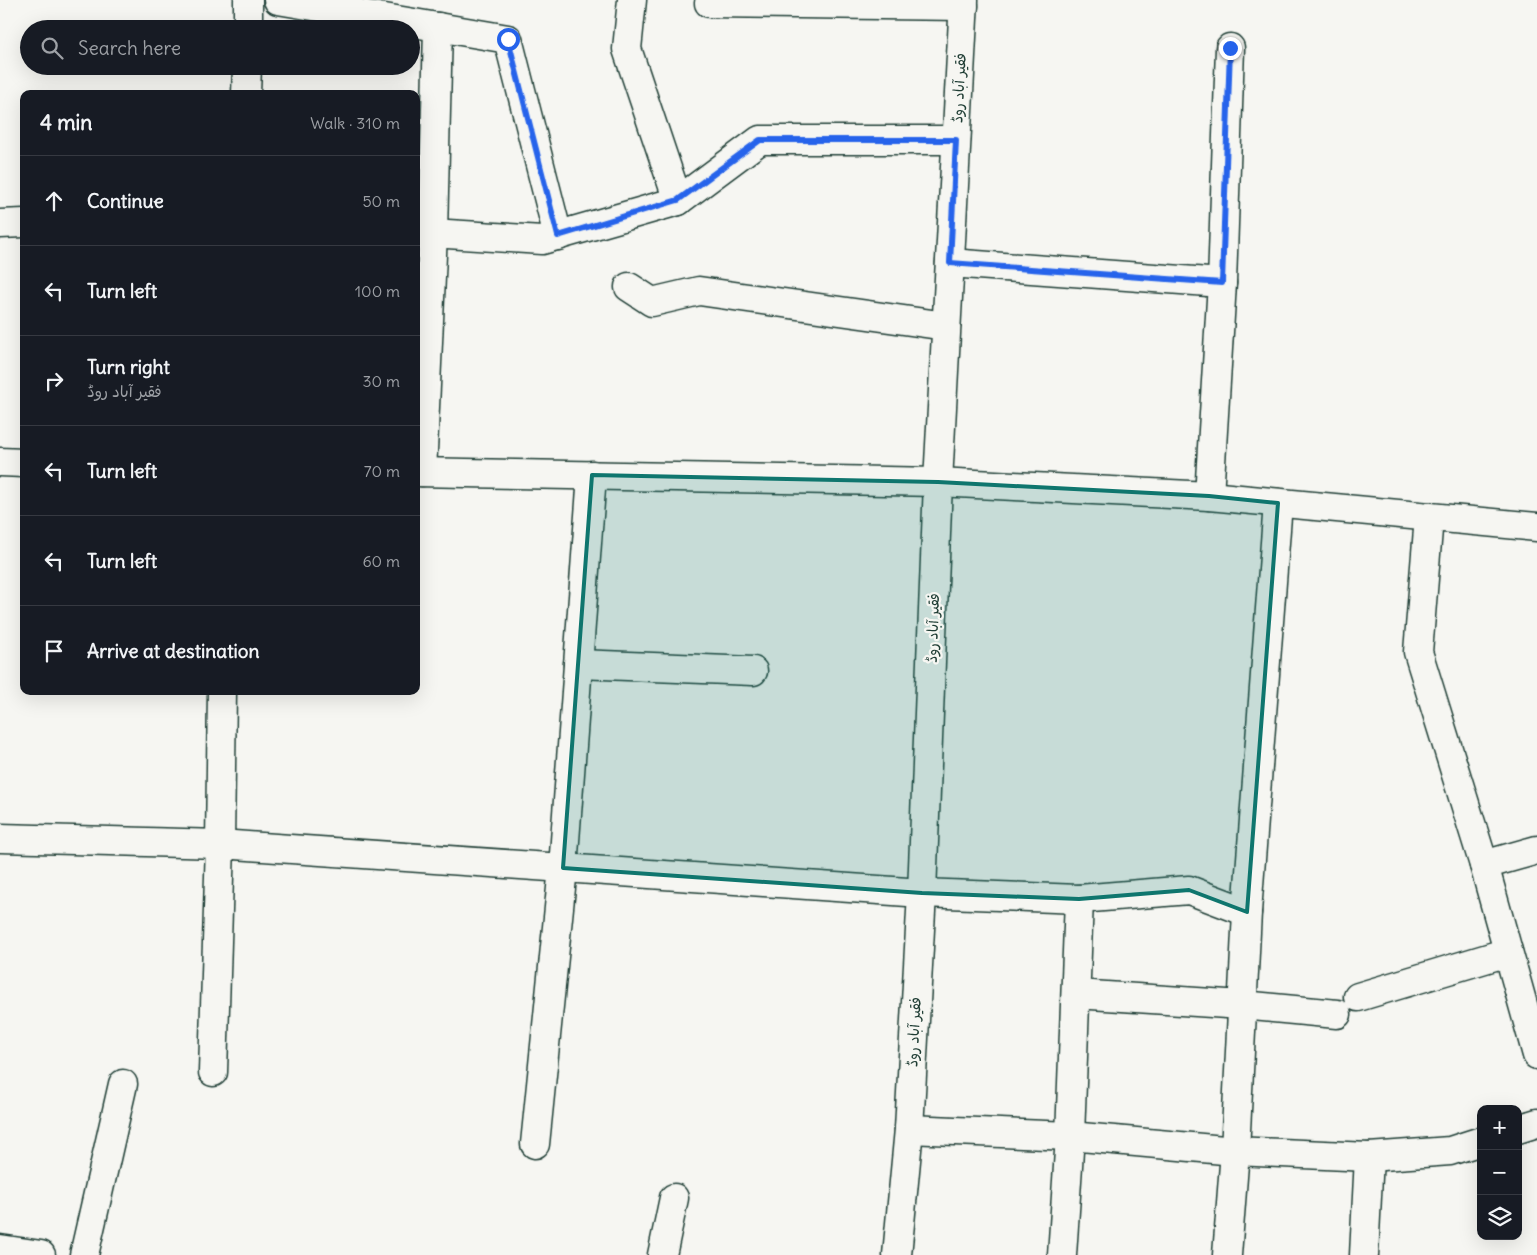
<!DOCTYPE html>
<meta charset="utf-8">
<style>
body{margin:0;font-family:Delius,"Playpen Sans Arabic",sans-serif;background:#242831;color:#f1f3f6}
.controls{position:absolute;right:15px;bottom:15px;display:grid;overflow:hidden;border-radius:10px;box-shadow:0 5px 20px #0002}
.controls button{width:45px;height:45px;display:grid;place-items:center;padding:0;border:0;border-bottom:1px solid #363941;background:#171b24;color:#f1f3f6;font:25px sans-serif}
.stop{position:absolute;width:15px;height:15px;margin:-11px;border:4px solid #2563eb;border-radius:50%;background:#fff}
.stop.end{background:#2563eb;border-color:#fff;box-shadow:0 1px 5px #0008}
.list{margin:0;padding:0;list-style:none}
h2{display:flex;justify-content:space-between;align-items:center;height:65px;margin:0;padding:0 20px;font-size:21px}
h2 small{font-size:16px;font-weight:400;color:#9ea1a6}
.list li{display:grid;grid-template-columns:32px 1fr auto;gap:15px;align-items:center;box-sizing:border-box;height:90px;padding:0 20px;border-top:1px solid #363941}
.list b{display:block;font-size:19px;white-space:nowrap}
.list p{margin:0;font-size:16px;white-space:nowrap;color:#9ea1a6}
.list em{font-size:16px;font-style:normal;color:#9ea1a6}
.icon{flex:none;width:28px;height:28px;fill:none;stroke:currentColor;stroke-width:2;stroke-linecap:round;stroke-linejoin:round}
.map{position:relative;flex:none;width:1537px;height:1255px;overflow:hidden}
.search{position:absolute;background:#171b24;box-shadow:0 5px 20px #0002;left:20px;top:20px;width:400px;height:55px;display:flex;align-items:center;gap:12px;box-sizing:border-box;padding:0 18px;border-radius:28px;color:#9ea1a6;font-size:19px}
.panel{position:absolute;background:#171b24;box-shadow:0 5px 20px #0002;left:20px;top:90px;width:400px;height:605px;border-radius:10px}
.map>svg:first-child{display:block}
</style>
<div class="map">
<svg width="1537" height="1255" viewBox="0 0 1537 1255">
<rect width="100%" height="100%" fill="#f6f6f2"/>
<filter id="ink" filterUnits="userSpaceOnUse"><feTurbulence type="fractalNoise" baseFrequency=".02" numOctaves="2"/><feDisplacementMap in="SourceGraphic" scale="10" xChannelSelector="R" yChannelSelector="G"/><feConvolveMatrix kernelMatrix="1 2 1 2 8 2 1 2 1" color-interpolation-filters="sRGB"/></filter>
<g filter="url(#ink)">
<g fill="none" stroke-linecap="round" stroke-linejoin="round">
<g stroke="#1f3d34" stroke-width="31">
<g id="minor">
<path d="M278 0 508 39 558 236"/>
<path d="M632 0 627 49 678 201"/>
<path d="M709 3 964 6"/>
<path d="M248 29V0"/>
<path d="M246 94 247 66"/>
<path d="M0 224 24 223"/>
<path d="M416 232 542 240 678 201 760 140H956"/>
<path d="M950 263 1222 283"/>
<path d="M629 287 652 302 699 291 946 326"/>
<path d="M0 462 24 463"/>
<path d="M416 472 938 482 1209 496 1537 527"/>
<path d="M422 472 433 233 438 27"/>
<path d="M1209 496 1222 283 1230 48"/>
<path d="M1429 517 1418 652 1484 865 1537 1055"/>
<path d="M578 664 753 671"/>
<path d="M0 838 220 844 922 893 1079 899 1189 890 1247 912"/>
<path d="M1484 865 1537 850"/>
<path d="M1076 994 1242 1005 1337 1014"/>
<path d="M1358 997 1508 952"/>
<path d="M213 1072 220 844 222 691"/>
<path d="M909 1129 1070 1136 1235 1151 1369 1157 1450 1151 1481 1141"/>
<path d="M1518 1129 1537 1123"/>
<path d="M535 1144 563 868 592 475"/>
<path d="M0 1249 41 1255"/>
<path d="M84 1255 123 1084"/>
<path d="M662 1255 674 1198"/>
<path d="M897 1255 909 1129 922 893 938 482 964 0"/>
<path d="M1062 1255 1070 1136 1079 899"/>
<path d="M1227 1255 1235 1151 1247 912 1278 503"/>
<path d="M1364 1255 1369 1157"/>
</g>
</g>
<use href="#minor" stroke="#f6f6f2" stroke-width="28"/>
</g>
</g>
<g fill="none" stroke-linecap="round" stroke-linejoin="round" filter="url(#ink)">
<path stroke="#2563eb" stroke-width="6" d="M508 39 558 236 678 200 760 140H956L950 263 1222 283 1230 48"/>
</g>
<path fill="#0f766e" fill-opacity="0.2" stroke="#0f766e" stroke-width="4" stroke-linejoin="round" d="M592 475 938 482 1209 496 1278 503 1247 912 1189 890 1079 899 922 893 563 868Z"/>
<g text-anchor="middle" stroke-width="4.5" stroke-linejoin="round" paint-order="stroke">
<g font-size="15" fill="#1f3d34" stroke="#f6f6f2">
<text transform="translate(959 88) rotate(-87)" y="5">فقیر آباد روڈ</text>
<text transform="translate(933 628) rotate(-88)" y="5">فقیر آباد روڈ</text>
<text transform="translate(914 1032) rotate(-87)" y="5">فقیر آباد روڈ</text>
</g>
</g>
</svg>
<div class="controls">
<button>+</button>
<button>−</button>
<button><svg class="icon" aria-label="layers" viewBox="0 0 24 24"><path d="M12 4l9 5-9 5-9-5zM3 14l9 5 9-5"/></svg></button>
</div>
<div class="stop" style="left:508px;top:39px"></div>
<div class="stop end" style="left:1230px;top:48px"></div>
<div class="search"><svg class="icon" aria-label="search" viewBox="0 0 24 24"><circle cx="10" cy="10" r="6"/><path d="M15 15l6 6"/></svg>Search here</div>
<section class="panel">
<h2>4 min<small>Walk · 310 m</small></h2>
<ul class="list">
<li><svg class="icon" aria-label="ahead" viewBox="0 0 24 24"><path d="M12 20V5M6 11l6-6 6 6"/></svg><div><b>Continue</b></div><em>50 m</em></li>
<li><svg class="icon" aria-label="left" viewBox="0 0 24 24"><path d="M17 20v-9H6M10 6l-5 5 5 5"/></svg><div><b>Turn left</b></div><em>100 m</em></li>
<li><svg class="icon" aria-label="right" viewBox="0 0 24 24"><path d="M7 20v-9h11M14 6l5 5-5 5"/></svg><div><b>Turn right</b><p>فقیر آباد روڈ</p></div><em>30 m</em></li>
<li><svg class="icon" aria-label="left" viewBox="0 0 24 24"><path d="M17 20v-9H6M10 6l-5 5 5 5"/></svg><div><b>Turn left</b></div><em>70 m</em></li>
<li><svg class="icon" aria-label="left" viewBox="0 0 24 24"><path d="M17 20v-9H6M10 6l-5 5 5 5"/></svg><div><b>Turn left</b></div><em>60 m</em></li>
<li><svg class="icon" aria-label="arrive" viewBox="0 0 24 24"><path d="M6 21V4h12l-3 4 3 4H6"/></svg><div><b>Arrive at destination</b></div></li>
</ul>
</section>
</div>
